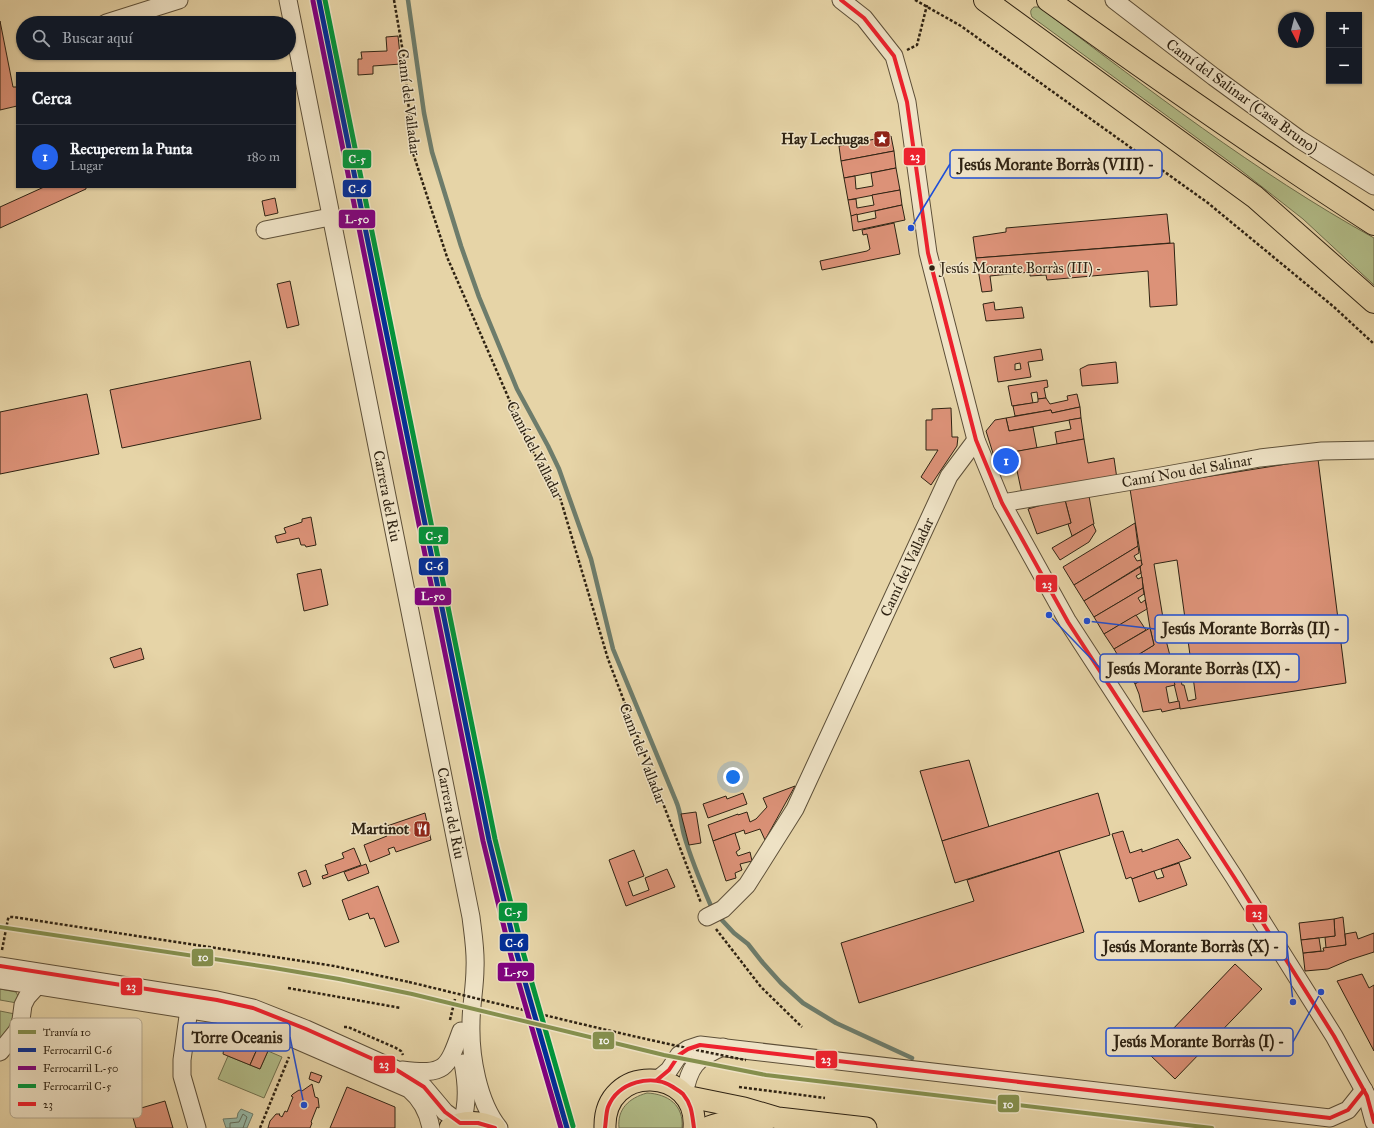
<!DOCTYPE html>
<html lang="es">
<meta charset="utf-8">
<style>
body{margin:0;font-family:"IM FELL Great Primer",serif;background:#242831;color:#f1f3f6}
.controls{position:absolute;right:12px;top:12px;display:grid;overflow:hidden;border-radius:0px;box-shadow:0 1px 3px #0004}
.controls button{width:36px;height:36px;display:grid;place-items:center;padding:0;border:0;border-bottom:1px solid #363941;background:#171b24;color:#f1f3f6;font:20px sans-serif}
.compass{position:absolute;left:1278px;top:12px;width:36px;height:36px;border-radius:50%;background:#171b24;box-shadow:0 1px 3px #0004;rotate:173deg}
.you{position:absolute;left:733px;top:777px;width:14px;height:14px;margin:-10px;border:3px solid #fff;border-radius:50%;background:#1a73e8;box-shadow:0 0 0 6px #1a73e833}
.badge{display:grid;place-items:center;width:26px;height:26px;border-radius:50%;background:#2563eb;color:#fff;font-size:13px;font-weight:700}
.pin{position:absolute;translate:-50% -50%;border:2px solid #fff;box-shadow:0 1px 4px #0006}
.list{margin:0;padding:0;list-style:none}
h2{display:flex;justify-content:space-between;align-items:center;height:52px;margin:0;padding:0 16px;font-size:17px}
h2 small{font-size:13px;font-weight:400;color:#9ea1a6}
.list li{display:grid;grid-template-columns:26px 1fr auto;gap:12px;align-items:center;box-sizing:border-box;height:64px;padding:0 16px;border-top:1px solid #363941}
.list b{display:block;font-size:15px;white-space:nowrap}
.list p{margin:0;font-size:13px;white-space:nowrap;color:#9ea1a6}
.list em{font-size:13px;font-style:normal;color:#9ea1a6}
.icon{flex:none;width:22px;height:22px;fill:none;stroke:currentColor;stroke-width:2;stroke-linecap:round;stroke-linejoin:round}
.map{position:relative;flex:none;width:1374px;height:1128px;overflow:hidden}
.search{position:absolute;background:#171b24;box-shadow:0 1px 3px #0004;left:16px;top:16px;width:280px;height:44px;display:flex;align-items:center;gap:10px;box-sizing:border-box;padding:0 14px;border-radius:22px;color:#9ea1a6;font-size:15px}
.panel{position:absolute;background:#171b24;box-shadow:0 1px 3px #0004;left:16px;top:72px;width:280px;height:116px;border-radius:0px}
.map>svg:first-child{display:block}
</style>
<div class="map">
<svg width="1374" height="1128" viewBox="0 0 1374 1128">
<rect width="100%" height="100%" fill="#e6d4a7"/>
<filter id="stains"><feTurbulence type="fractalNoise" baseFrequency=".005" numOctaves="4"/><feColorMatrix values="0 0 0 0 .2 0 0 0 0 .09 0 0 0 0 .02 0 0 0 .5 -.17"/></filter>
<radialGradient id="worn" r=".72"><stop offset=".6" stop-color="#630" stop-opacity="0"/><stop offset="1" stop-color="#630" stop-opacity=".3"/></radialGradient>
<g fill="#b2bd89" stroke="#70704e">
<path d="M1034 7H1039C1147 88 1255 172 1374 238V285L1303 219 1238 168 1032 17C1030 12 1030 10 1034 7Z"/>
<path d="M0 989 16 992 18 996 17 1003 0 1000Z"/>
<path d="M0 1011 15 1014 10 1026 0 1041Z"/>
<path d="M268 1051 282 1057 264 1098 218 1079 228 1056 260 1069Z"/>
<path d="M647 1093C668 1094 684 1105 682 1128H619C617 1109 629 1098 647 1093Z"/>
</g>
<path fill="#96b8a6" stroke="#6d7c6b" d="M241 1109 253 1114 247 1128H226L223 1119 237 1118 238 1113Z"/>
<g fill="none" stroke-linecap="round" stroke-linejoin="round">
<path stroke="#626e5c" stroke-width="1" d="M230 1128V1123L239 1122 243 1114 247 1117 243 1128"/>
<g stroke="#6d7c6b" stroke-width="4.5">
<path d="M408 0 424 113 432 152 461 246 479 297 517 389 548 446 559 469 591 559 613 649 676 801C681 812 681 824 684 835 691 859 701 883 711 906"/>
<path d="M720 918 734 933 748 944 763 963 781 983 803 1003 836 1023 912 1058"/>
</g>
</g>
<g fill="#dc9278" stroke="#2f2313" fill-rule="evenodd">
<path d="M0 21 13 87H17V106L0 110Z"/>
<path d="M398 36 401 64 373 66V74L358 75V59H362L361 52 387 51 386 37Z"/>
<path d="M891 136 894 151 841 161 839 146Z"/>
<path d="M894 151 896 168 844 178 841 161Z"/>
<path d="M896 168 900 190 848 200 844 178 855 176 856 189 873 186 871 173Z"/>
<path d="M44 187H86V189L0 228V207Z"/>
<path d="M900 190 902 205 851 216 848 200 856 199 857 208 874 205 872 195Z"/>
<path d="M275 198 278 213 265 216 262 201Z"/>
<path d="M902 205 905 220 853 231 851 216 857 214 858 222 876 218 875 211Z"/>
<path d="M1167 214 1170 243 976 258 973 237 1006 232V228Z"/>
<path d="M894 223 900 254 822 270 820 261 867 251 870 249 867 234 863 235 862 230Z"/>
<path d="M1174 243 1177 305 1150 307 1148 271 1047 280 1046 275 1030 276V272L990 276 992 291 982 292 976 258Z"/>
<path d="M290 281 299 325 287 328 277 284Z"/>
<path d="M994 302 995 310 1022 307 1024 318 986 321 983 304Z"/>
<path d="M1041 349 1043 360 1028 362 1031 377 998 382 994 357ZM1020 363 1021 369 1015 370V364Z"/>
<path d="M250 361 261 419 122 448 110 390Z"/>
<path d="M1116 362 1118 383 1082 386 1080 369 1088 365Z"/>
<path d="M1047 380 1048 387 1044 388 1046 398 1038 399 1037 392 1031 393 1033 403 1012 406 1008 386Z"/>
<path d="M87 394 99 454 0 474V412Z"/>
<path d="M1077 394 1080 407 1052 413 1051 410 1015 416 1013 406 1038 402V399L1046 398 1050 404 1068 400 1067 396Z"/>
<path d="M1080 407 1081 418 1009 431 1006 418 1051 410 1052 413Z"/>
<path d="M951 408 952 437H958L957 446 931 485 921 477 938 450H926V420H932V409Z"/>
<path d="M1006 418 1009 431 1033 427 1037 448 1013 452 1015 461 997 466 986 431 995 420Z"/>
<path d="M1081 418 1084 439 1057 444 1055 432 1071 429 1069 420Z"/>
<path d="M1084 439 1088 463 1114 458 1117 479 1022 494 1013 452Z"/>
<path d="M1318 459 1346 683 1180 709 1170 667 1152 674 1135 684 1123 664 1154 645 1150 628 1141 573 1140 567 1142 565 1130 489ZM1177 560 1196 699 1188 701 1184 685H1182L1179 671H1174L1162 625H1159L1158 619 1163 618 1154 564Z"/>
<path d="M1089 496 1094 524 1072 536 1068 524 1071 523 1065 500Z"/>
<path d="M1065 500 1071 523 1037 534 1028 509 1052 502Z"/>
<path d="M311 517 316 545 306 547 305 545H301L299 538 277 543 275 536 286 533 284 528 302 522V519Z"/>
<path d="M1135 523 1138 546 1074 585 1063 567Z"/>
<path d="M1093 524 1096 531 1089 542 1060 560 1052 548Z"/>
<path d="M1138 546 1139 553 1134 556 1137 561 1141 560 1142 565 1084 601 1074 585Z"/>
<path d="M1140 567 1141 573 1136 576 1138 579 1142 577 1143 588 1094 617 1084 601Z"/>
<path d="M321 569 328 605 304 611 297 574Z"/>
<path d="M1143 588 1144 594 1138 598 1141 603 1145 600 1147 609 1104 634 1094 617Z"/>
<path d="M1136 615 1146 630 1114 649 1104 634Z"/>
<path d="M1150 628 1154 645 1123 664 1114 649Z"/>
<path d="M141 648 144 659 114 668 110 658Z"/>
<path d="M1170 667 1175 685 1166 687 1169 703 1179 701 1180 708 1162 712 1161 709 1143 712 1139 694 1135 684 1152 674Z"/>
<path d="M969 760 989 827 942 841 920 771Z"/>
<path d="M795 786 765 840 760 829 745 834 744 830 713 841 708 825 738 814V815L747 812 750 822 756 819 767 807 763 798Z"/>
<path d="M743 793 747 804 708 818 703 804 726 796 727 799Z"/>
<path d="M1098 793 1110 835 955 883 942 841Z"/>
<path d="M696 812 701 843 689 845 681 814Z"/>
<path d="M425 813 431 840 396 852 394 847 388 849 390 854 370 862 364 845 387 836 384 827Z"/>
<path d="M1123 831 1130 853 1142 849V852L1178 839 1191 858 1132 879 1131 877 1126 879 1112 834Z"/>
<path d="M735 833 740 849 736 852 738 856 750 852 752 861 740 864 742 870 735 873 736 878 726 881 713 841Z"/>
<path d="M354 848 361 865 323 879 322 876 328 874 325 865 344 858 342 853Z"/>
<path d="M634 850 644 876 628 882 633 896 649 890 645 878 667 869 675 887 626 906 609 860Z"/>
<path d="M1059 851 1084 932 859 1003 841 943 974 901 967 880Z"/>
<path d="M1179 863 1187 885 1139 902 1132 879 1154 871 1157 879 1164 877 1161 869Z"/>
<path d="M366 864 369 873 348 881 344 872Z"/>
<path d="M306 870 311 884 303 887 298 873Z"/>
<path d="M378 886 399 942 385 947 374 918 370 919 368 913 349 920 342 900Z"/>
<path d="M1343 917 1346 945 1326 948 1325 937 1335 936 1334 919Z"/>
<path d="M1334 919 1335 936 1301 940 1299 923Z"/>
<path d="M1356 932 1358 939 1374 933V952L1349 960 1328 969 1305 971 1303 953 1324 951 1323 948 1346 945 1345 934Z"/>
<path d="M1319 938 1321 951 1303 953 1301 940Z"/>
<path d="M1235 964 1262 989 1175 1079 1149 1054Z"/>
<path d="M1362 974 1369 988 1374 985V1051L1337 981Z"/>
<path d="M226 1035 234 1037 258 1047 250 1065 223 1054Z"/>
<path d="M258 1047 268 1051 260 1069 250 1065Z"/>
<path d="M311 1072 322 1076 319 1083 309 1079Z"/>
<path d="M312 1084 315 1097 318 1098 319 1106V1108L317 1107 311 1122 312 1123 310 1128H268L270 1121 276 1114H280L279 1115 282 1117 285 1111 287 1112 293 1097 291 1096 293 1094 299 1090 302 1091Z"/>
<path d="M347 1087 395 1107V1128H330Z"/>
<path d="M165 1101 173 1128H136L131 1111Z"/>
</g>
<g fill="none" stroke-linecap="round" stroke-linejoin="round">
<g stroke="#5d4f38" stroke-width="19">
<g id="minor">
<path d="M288 0 471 917C473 934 476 951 475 968 475 987 471 1005 471 1023 470 1056 478 1102 499 1128"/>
<path d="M841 0 864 18 894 56 907 102 928 253 976 440 1002 503 1068 622 1234 877 1334 1036 1367 1096 1374 1122"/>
<path d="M1114 0 1214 77 1299 139 1374 186"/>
<path d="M106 23 179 0"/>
<path d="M265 230 330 217"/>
<path d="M1002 503 1156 477 1260 458 1322 451 1374 450"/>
<path d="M707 917 723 909 747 885 795 809 949 476 976 440"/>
<path d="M0 966 217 1000 253 1008 306 1029 395 1069 424 1087 445 1112 460 1123"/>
<path d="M0 980 216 1014 253 1022 271 1029 409 1089C421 1099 428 1112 431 1128"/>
<path d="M189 1009 182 1060V1076L197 1128"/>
<path d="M0 1052 17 1031 21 1020 23 1005 27 997 37 986"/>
<path d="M402 1070C445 1075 447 1070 461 1031"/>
<path d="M657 1080 669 1070 679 1055 688 1049 700 1045 1330 1118 1348 1110 1364 1090"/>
<path d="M684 1095C689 1067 696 1058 723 1047"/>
<path d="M462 1123C468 1102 467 1084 463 1063"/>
</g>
</g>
<g stroke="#2f2313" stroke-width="23">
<g id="major">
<path d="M685 1096 744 1108 778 1118 866 1128"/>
<path d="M450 1128C464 1120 481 1121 495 1128"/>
<path d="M605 1128C603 1062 699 1066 694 1128"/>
<path d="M707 1128C720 1120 751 1121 767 1119"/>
</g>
</g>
<g stroke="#2f2313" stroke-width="24">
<g id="highway">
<path d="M985 0 1255 197 1374 302"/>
<path d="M1048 0C1155 77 1263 152 1374 224"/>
</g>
</g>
<g stroke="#2f2313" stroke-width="2.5" stroke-dasharray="3 2" stroke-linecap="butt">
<path d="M394 0 404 58 413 153 447 257 529 445 559 494 608 659 701 903"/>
<path d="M915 0 961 26 1208 203 1334 307 1374 344"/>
<path d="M907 50 917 45 927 5"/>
<path d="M716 929 761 987 802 1027"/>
<path d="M2 950 8 919 9 917H13L334 966 409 982"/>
<path d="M288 988 401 1008"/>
<path d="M450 1020 455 999"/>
<path d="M344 1027H348L396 1048 401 1051 403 1055"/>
<path d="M739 1087 825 1098"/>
<path d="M260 1128 289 1057"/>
</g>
<use href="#minor" stroke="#efe3c6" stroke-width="17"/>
<use href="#major" stroke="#e6d4a7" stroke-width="21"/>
<use href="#highway" stroke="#e6d4a7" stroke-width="22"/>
<path stroke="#2f2313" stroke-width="2.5" stroke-dasharray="3 2" stroke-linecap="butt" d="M409 982C521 1009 632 1038 746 1060"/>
<g stroke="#efe3c6" stroke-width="7">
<g id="bus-1">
<path d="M841 0 864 18 894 56 907 102 928 253 976 440 1002 503 1068 622 1234 877 1334 1036 1367 1096 1374 1122"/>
<path d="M0 966 217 1000 253 1008 306 1029 395 1069 424 1087 445 1112 460 1123H478L495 1128"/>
<path d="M657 1080 669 1070 679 1055 688 1049 700 1045 1330 1118 1348 1110 1364 1090"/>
<path d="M605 1128C606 1121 606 1113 608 1107 618 1082 652 1073 673 1087 676 1089 680 1091 683 1094 692 1105 692 1114 694 1128"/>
</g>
</g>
<use href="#bus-1" stroke="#ed222e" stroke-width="4"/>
<g stroke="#efe3c6" stroke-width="8">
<path id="rail-1" d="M319 0 489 840 517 954 567 1128"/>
</g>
<g stroke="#efe3c6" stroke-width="8">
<path id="rail-2" d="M313 1 483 841 511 956 561 1128"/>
</g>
<g stroke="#efe3c6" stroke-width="8">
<path id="rail-3" d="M325 0 495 839 523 952 573 1126"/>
</g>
<use href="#rail-1" stroke="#002d9a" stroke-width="5"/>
<use href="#rail-2" stroke="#800080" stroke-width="5"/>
<use href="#rail-3" stroke="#00953b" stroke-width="5"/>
<g stroke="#efe3c6" stroke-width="7">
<path id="tram-1" d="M0 927 274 968 339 979 412 994 664 1055 766 1075 1212 1128"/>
</g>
<use href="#tram-1" stroke="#85904e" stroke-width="4"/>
</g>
<defs>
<g id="sight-square" transform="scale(0.9)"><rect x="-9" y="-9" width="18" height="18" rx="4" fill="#8f2418" stroke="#efe3c6"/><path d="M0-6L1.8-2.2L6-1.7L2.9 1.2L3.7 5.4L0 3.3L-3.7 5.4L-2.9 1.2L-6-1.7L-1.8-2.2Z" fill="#fff"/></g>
<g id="restaurant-square" transform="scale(0.9)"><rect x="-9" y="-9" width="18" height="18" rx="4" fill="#8f2418" stroke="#efe3c6"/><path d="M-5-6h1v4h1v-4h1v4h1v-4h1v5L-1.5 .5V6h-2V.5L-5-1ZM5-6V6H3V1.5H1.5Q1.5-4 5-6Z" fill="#fff"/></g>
</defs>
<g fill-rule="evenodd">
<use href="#sight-square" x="882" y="139"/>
<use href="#restaurant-square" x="422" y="829"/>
</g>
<circle fill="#2f2313" stroke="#efe3c6" stroke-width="1.5" cx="932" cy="268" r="3.5"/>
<g text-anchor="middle" stroke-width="3" stroke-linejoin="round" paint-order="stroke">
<g font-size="14" fill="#2f2313" stroke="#efe3c6" text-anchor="start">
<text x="940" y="273">Jesús Morante Borràs (III) -</text>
</g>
<g font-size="15" fill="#2f2313" stroke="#efe3c6">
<text transform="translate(1242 96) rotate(36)" y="5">Camí del Salinar (Casa Bruno)</text>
<text transform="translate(409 102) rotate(83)" y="5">Camí del Valladar</text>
<text transform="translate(535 450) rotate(63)" y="5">Camí del Valladar</text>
<text transform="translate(1187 471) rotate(-10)" y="5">Camí Nou del Salinar</text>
<text transform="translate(387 496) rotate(79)" y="5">Carrera del Riu</text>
<text transform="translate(907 567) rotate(-65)" y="5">Camí del Valladar</text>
<text transform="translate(643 754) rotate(69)" y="5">Camí del Valladar</text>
<text transform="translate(451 813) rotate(79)" y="5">Carrera del Riu</text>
</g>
<g font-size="15" font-weight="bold" fill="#2f2313" stroke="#efe3c6" text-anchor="end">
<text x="869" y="144">Hay Lechugas</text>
<text x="409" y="834">Martinot</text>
</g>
</g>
<rect x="10" y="1018" width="132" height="100" rx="6" fill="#efe3c6" stroke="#b5a990" stroke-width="1"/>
<rect x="18" y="1030" width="18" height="4" fill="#85904e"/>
<rect x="18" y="1048" width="18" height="4" fill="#002d9a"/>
<rect x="18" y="1066" width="18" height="4" fill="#800080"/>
<rect x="18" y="1084" width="18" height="4" fill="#00953b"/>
<rect x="18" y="1102" width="18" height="4" fill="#ed222e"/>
<g font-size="11" fill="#2f2313">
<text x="43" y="1036">Tranvía 10</text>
<text x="43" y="1054">Ferrocarril C-6</text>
<text x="43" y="1072">Ferrocarril L-50</text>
<text x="43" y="1090">Ferrocarril C-5</text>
<text x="43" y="1108">23</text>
</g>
<path fill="none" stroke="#1d4ed8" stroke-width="1.5" d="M911 228L950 164M1087 621L1155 629M1049 615L1100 668M1293 1002L1287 946M304 1105L290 1037M1321 992L1293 1042"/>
<g fill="#1d4ed8" stroke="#efe3c6" stroke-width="1.5">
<circle cx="911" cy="228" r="4"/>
<circle cx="1087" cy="621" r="4"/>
<circle cx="1049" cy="615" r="4"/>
<circle cx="1293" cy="1002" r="4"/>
<circle cx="304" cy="1105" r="4"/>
<circle cx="1321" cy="992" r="4"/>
</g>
<g fill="#efe3c6" stroke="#1d4ed8" stroke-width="1.5">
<rect x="950" y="150" width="212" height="28" rx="4"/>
<rect x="1155" y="615" width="193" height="28" rx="4"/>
<rect x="1100" y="654" width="199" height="28" rx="4"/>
<rect x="1095" y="932" width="192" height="28" rx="4"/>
<rect x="183" y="1023" width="107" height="28" rx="4"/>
<rect x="1106" y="1028" width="187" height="28" rx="4"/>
</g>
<g font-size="16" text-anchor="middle" font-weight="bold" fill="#2f2313">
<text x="1056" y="170">Jesús Morante Borràs (VIII) -</text>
<text x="1251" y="634">Jesús Morante Borràs (II) -</text>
<text x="1199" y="674">Jesús Morante Borràs (IX) -</text>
<text x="1191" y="952">Jesús Morante Borràs (X) -</text>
<text x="237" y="1043">Torre Oceanis</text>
<text x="1199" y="1047">Jesús Morante Borràs (I) -</text>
</g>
<g stroke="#efe3c6" stroke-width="1.5">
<rect x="903" y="147" width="23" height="19" rx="4" fill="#ed222e"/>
<rect x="342" y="149" width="30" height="20" rx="4" fill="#00953b"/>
<rect x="342" y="179" width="30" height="19" rx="4" fill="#002d9a"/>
<rect x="338" y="209" width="38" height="20" rx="4" fill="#800080"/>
<rect x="418" y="526" width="31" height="19" rx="4" fill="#00953b"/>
<rect x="418" y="557" width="31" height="19" rx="4" fill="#002d9a"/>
<rect x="1035" y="574" width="23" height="19" rx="4" fill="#ed222e"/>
<rect x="414" y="587" width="38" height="19" rx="4" fill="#800080"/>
<rect x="498" y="902" width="30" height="20" rx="4" fill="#00953b"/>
<rect x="1245" y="904" width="23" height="19" rx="4" fill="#ed222e"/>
<rect x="499" y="933" width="30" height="19" rx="4" fill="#002d9a"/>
<rect x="191" y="948" width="23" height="19" rx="4" fill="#85904e"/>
<rect x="497" y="962" width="38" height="20" rx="4" fill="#800080"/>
<rect x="120" y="977" width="23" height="19" rx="4" fill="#ed222e"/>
<rect x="592" y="1031" width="23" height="19" rx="4" fill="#85904e"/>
<rect x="815" y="1050" width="23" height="19" rx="4" fill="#ed222e"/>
<rect x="373" y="1055" width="23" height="19" rx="4" fill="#ed222e"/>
<rect x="997" y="1094" width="23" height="19" rx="4" fill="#85904e"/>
</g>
<g font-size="11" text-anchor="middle" font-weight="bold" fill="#fff">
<text x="915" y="160">23</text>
<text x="357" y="163">C-5</text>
<text x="357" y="193">C-6</text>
<text x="357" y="223">L-50</text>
<text x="434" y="540">C-5</text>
<text x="434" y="570">C-6</text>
<text x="1047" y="588">23</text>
<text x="433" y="600">L-50</text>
<text x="513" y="916">C-5</text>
<text x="1257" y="917">23</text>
<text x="514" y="947">C-6</text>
<text x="203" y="961">10</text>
<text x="516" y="976">L-50</text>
<text x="131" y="990">23</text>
<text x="604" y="1044">10</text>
<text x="826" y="1063">23</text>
<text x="384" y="1068">23</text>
<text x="1008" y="1108">10</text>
</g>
<rect width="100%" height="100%" filter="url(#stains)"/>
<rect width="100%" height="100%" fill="url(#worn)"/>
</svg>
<div class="controls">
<button>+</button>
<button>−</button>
</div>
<svg class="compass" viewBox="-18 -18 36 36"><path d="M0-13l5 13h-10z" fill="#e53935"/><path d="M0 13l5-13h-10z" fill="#9ea1a6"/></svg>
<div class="you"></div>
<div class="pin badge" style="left:1006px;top:461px">1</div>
<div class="search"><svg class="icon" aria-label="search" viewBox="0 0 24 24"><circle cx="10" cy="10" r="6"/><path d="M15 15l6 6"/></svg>Buscar aquí</div>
<section class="panel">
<h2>Cerca<small></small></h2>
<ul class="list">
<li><span class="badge">1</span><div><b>Recuperem la Punta</b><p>Lugar</p></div><em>180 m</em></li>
</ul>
</section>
</div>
